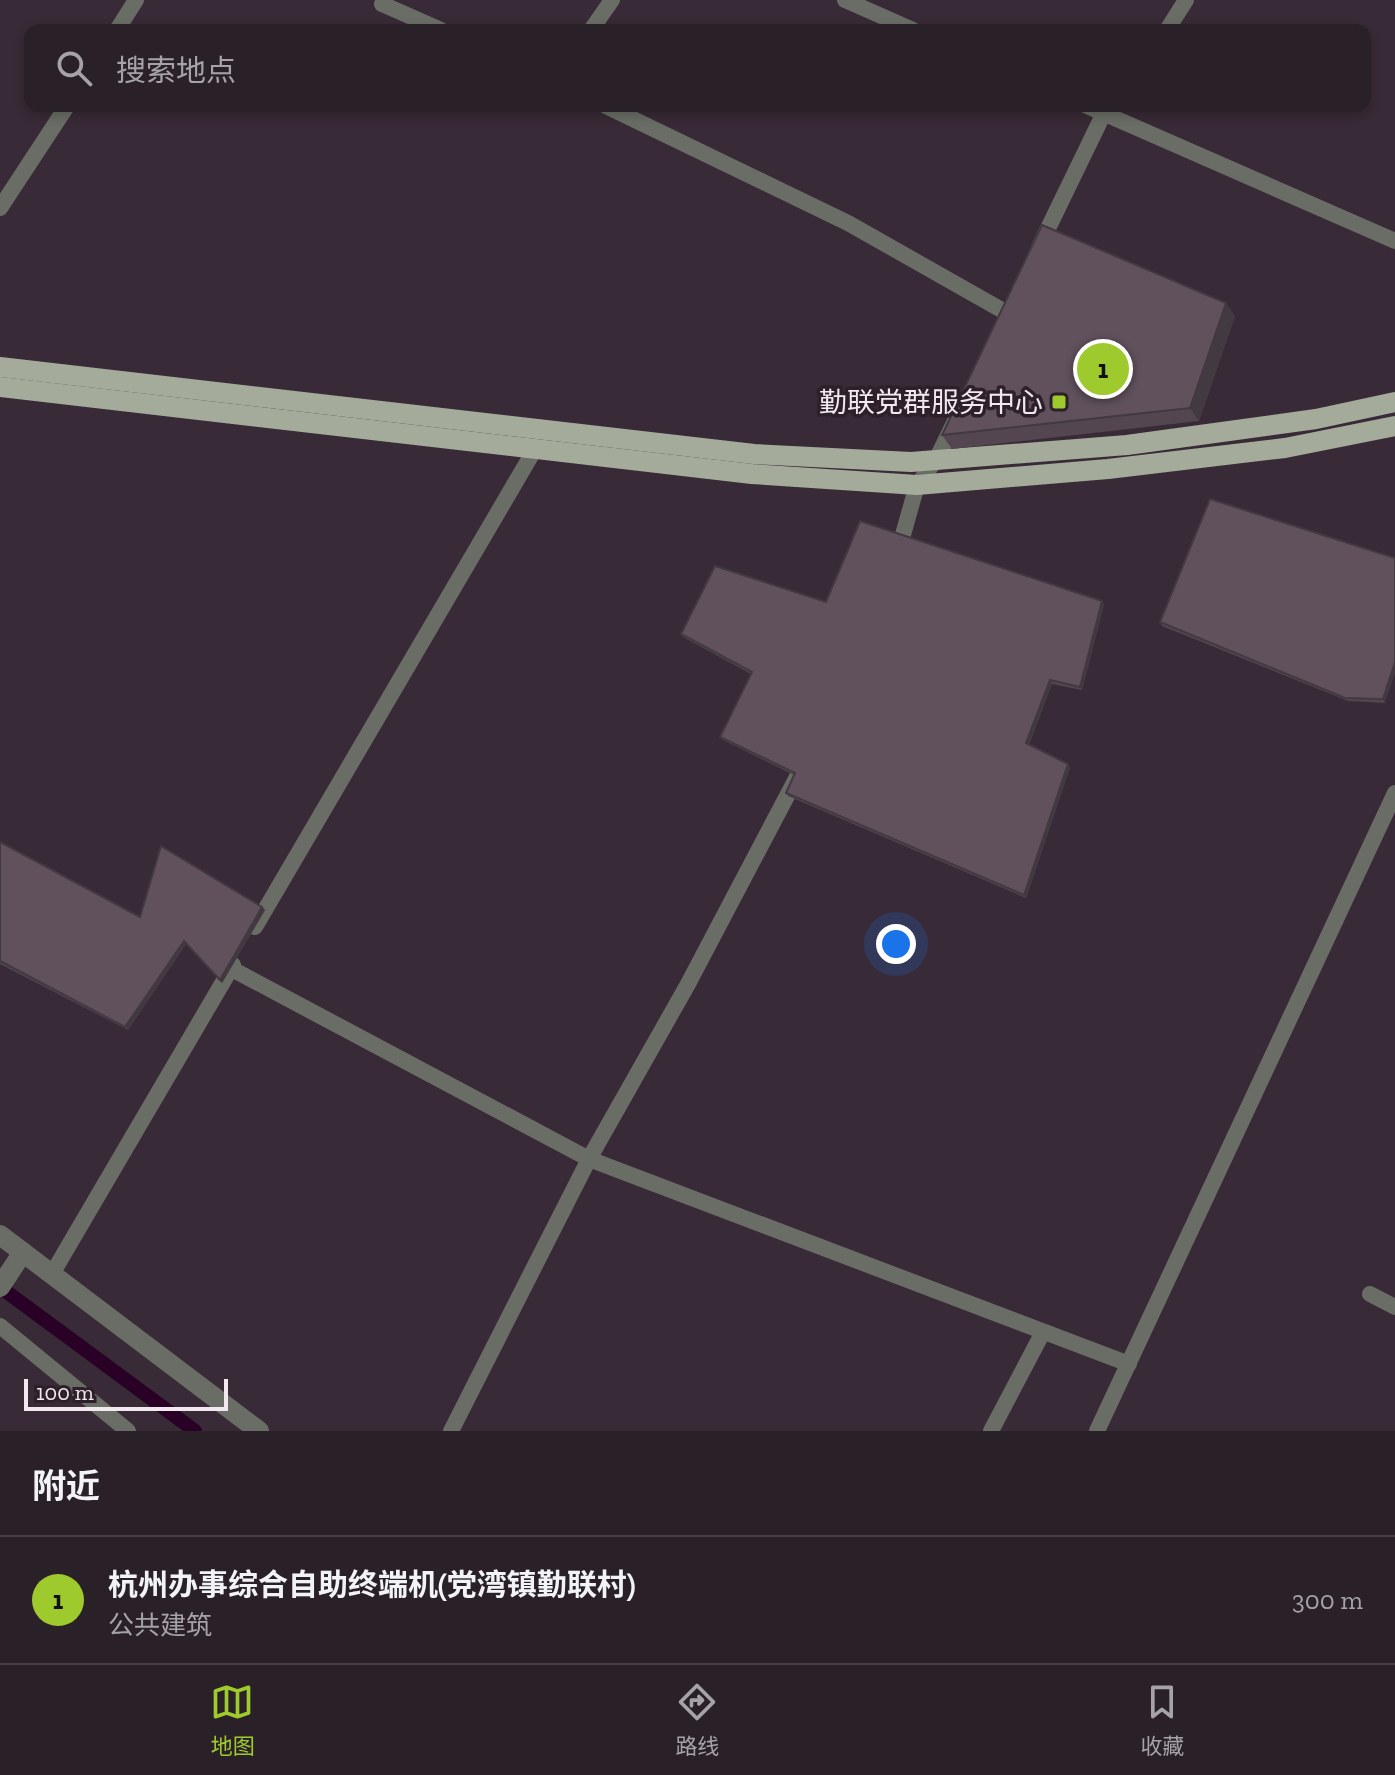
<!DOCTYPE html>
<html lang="zh">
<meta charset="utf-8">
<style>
body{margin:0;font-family:"Zilla Slab","Noto Sans SC",serif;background:#362d34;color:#f1f3f6}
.scale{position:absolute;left:24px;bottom:20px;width:204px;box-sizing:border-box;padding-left:8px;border:4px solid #f1e8f0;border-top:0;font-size:22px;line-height:28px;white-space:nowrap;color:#f1e8f0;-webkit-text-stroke:6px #2d202b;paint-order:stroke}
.you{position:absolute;left:896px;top:944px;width:28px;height:28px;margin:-20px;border:6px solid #fff;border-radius:50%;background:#1a73e8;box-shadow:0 0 0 12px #1a73e833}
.badge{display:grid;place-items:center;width:52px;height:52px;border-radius:50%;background:#9eca2e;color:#111;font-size:26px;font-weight:700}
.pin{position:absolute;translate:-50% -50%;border:4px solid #fff;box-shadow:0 2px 8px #0006}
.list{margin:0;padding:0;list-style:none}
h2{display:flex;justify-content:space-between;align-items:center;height:104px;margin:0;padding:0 32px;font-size:34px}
h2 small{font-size:26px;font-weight:400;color:#a5a3a8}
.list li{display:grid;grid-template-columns:52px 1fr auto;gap:24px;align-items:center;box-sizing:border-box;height:128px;padding:0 32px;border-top:2px solid #463e45}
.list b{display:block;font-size:30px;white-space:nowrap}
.list p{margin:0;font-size:26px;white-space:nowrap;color:#a5a3a8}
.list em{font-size:26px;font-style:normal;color:#a5a3a8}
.icon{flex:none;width:44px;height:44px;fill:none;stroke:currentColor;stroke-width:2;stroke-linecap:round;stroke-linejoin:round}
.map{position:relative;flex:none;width:1395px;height:1431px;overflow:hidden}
.search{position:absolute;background:#2a2028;box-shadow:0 4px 12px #0003;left:24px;right:24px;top:24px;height:88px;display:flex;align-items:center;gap:20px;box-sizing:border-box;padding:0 28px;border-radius:16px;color:#a5a3a8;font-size:30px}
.sheet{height:232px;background:#2a2028}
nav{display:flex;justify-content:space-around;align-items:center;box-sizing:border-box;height:112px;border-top:2px solid #463e45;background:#2a2028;font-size:22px;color:#a5a3a8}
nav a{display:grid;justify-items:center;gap:4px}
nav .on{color:#9eca2e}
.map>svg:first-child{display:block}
</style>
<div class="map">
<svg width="1395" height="1431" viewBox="0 0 1395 1431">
<rect width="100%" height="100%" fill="#382a36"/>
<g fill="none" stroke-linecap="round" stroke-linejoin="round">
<path stroke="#290126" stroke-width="14" d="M0 1287 195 1431"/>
<g stroke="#6a6d65" stroke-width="16">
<path d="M845 0 913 30"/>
<path d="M382 4 441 30"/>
<path d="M117 30 136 0"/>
<path d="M591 30 612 0"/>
<path d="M1167 30 1186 0"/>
<path d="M606 106 848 223 1007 313"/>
<path d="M1087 106 1395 241"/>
<path d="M0 208 67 106"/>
<path d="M1040 245 1104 113"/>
<path d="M897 556 917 485 936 460 955 421"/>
<path d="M255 927 535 449"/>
<path d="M213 959 589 1159 1129 1364"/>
<path d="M52 1274 233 965"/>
<path d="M1370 1294 1395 1307"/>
<path d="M0 1326 128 1431"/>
<path d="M451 1431 589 1159 688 984 797 777"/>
<path d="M991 1431 1043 1332"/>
<path d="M1097 1431 1395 793"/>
</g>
<g stroke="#6a6d65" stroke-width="20">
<path d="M0 1235 259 1431"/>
<path d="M0 1287 23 1252"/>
</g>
<g stroke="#a4ab9b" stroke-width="20">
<path d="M0 367 754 454 911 462 1127 445 1316 419 1395 402"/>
<path d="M0 387 752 474 917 485 1108 469 1285 448 1395 426"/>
</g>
</g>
<g fill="#534650">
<path d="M1235 316 1199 421 952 449 942 435Z"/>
<path d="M1395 558 1385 703 1348 701 1162 626 1160 622Z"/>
<path d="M1102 601 1104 605 1082 690 1052 684 1029 745 1068 764 1070 768 1026 898 788 796 786 793 794 775 723 740 720 737 751 674 683 637 681 634 826 602Z"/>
<path d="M0 842 140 917 262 907 265 910 222 983 186 944 128 1030 0 964Z"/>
</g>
<g fill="#433941">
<path d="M1226 303 1235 316 1199 421 1190 408Z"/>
<path d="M1102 601 1104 605 1082 690 1080 687Z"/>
<path d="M1395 662V673L1385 703 1383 699Z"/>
<path d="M1050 680 1052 684 1028 747 1026 743Z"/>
<path d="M1068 764 1070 768 1026 898 1024 895Z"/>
<path d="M262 907 265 910 222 983 220 980Z"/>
<path d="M184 941 186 944 128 1030 125 1027Z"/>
</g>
<g fill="#60515d" stroke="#433941" stroke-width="2">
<path d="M1042 225 1226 303 1190 408 942 435Z"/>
<path d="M1210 499 1395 558V662L1383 699 1345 698 1160 622Z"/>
<path d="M860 521 1102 601 1080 687 1050 680 1026 743 1068 764 1024 895 786 793 795 773 720 737 752 672 681 634 715 566 826 602Z"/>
<path d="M0 842 140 917 161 846 262 907 220 980 184 941 125 1027 0 961Z"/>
</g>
<rect fill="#9eca2e" stroke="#2d202b" stroke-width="3" x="1051" y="394" width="16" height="16" rx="4"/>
<g text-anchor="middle" stroke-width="7" stroke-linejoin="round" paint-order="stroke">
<g font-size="28" fill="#f1e8f0" stroke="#2d202b" text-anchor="end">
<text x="1043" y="412">勤联党群服务中心</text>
</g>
</g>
</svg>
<div class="scale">100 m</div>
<div class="you"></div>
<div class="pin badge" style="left:1103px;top:369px">1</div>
<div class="search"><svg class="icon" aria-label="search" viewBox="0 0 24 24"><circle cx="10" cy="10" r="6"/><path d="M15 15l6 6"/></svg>搜索地点</div>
</div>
<section class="sheet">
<h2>附近<small></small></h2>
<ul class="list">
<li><span class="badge">1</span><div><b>杭州办事综合自助终端机(党湾镇勤联村)</b><p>公共建筑</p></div><em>300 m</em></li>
</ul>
</section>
<nav>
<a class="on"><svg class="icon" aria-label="map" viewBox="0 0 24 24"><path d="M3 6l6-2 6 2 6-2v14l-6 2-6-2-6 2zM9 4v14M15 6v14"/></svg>地图</a>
<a><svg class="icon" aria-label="directions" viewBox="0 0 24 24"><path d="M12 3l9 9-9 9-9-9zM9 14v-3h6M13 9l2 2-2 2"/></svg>路线</a>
<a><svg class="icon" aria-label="saved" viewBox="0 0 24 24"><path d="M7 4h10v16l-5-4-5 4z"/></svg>收藏</a>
</nav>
